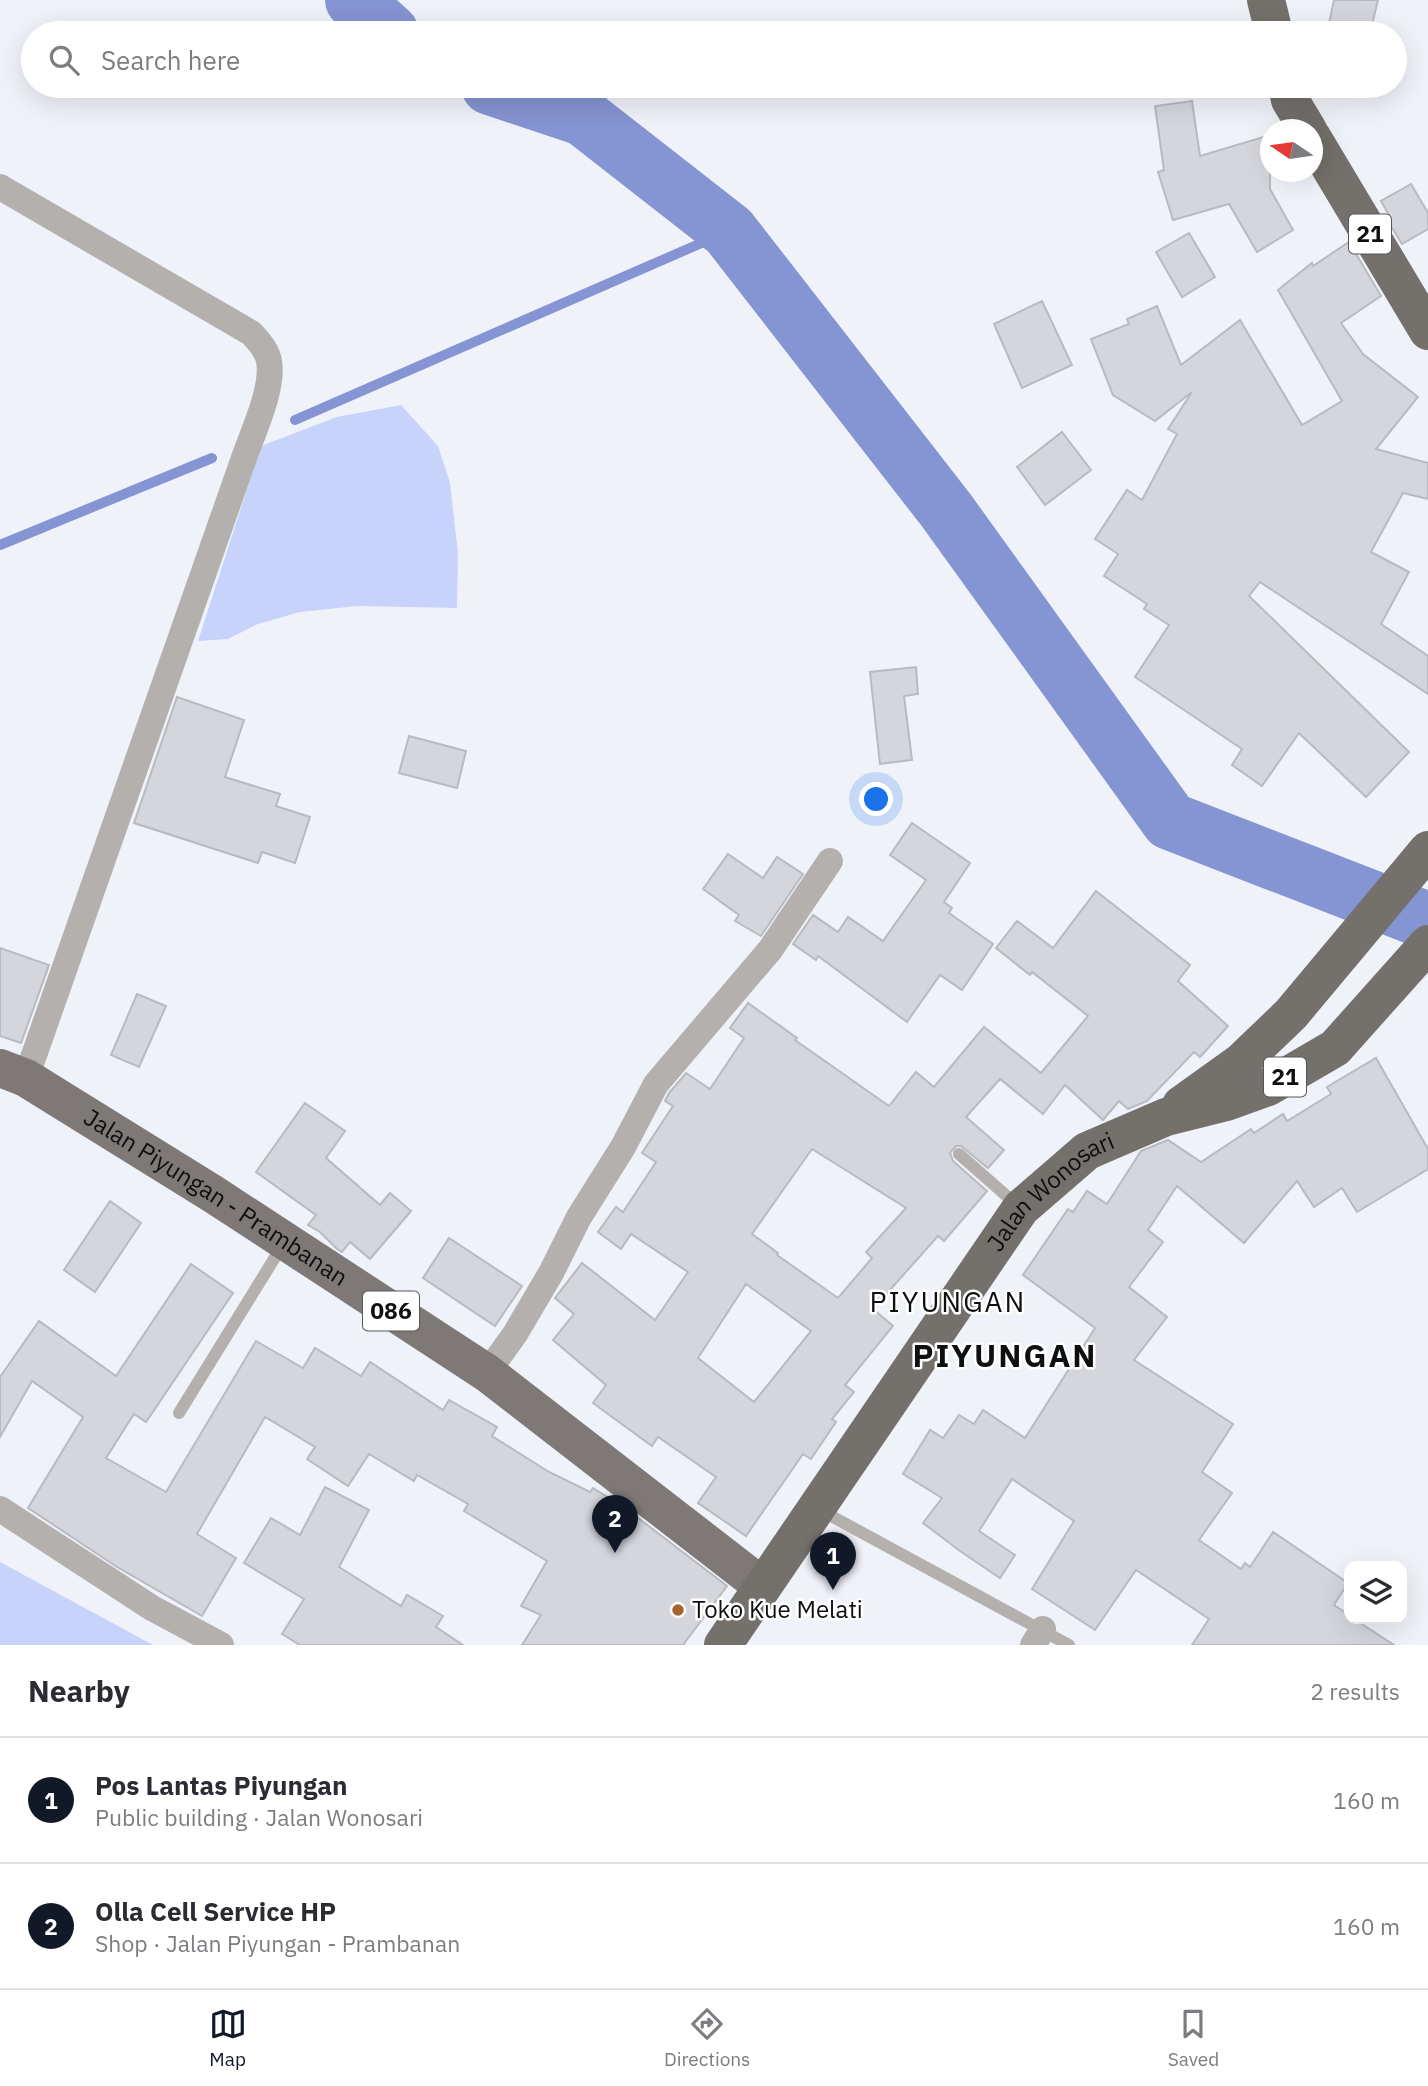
<!DOCTYPE html>
<meta charset="utf-8">
<style>
body{margin:0;font-family:"IBM Plex Sans",sans-serif;background:#f7f7f7;color:#2b2b33}
.controls{position:absolute;right:21px;bottom:21px;display:grid;overflow:hidden;border-radius:14px;box-shadow:0 7px 28px #0002}
.controls button{width:63px;height:63px;display:grid;place-items:center;padding:0;border:0;border-bottom:2px solid #e1e1e2;background:#fff;color:#2b2b33;font:35px sans-serif}
.compass{position:absolute;left:1260px;top:119px;width:63px;height:63px;border-radius:50%;background:#fff;box-shadow:0 7px 28px #0002;rotate:283deg}
.you{position:absolute;left:877px;top:800px;width:24px;height:24px;margin:-18px;border:5px solid #fff;border-radius:50%;background:#1a73e8;box-shadow:0 0 0 10px #1a73e833}
.badge{display:grid;place-items:center;width:46px;height:46px;border-radius:50%;background:#111827;color:#fff;font-size:23px;font-weight:700}
.pin{position:absolute;translate:-50% -58px;filter:drop-shadow(0 2px 4px #0008)}
.pin::after{content:'';position:absolute;top:37px;width:24px;height:21px;background:inherit;clip-path:polygon(0 0,100% 0,50% 100%)}
.list{margin:0;padding:0;list-style:none}
h2{display:flex;justify-content:space-between;align-items:center;height:91px;margin:0;padding:0 28px;font-size:30px}
h2 small{font-size:23px;font-weight:400;color:#7c7c81}
.list li{display:grid;grid-template-columns:46px 1fr auto;gap:21px;align-items:center;box-sizing:border-box;height:126px;padding:0 28px;border-top:2px solid #e1e1e2}
.list b{display:block;font-size:26px;white-space:nowrap}
.list p{margin:0;font-size:23px;white-space:nowrap;color:#7c7c81}
.list em{font-size:23px;font-style:normal;color:#7c7c81}
.icon{flex:none;width:38px;height:38px;fill:none;stroke:currentColor;stroke-width:2;stroke-linecap:round;stroke-linejoin:round}
.map{position:relative;flex:none;width:1428px;height:1645px;overflow:hidden}
.search{position:absolute;background:#fff;box-shadow:0 7px 28px #0002;left:21px;right:21px;top:21px;height:77px;display:flex;align-items:center;gap:18px;box-sizing:border-box;padding:0 24px;border-radius:38px;color:#7c7c81;font-size:26px}
.sheet{height:343px;background:#fff}
nav{display:flex;justify-content:space-around;align-items:center;box-sizing:border-box;height:98px;border-top:2px solid #e1e1e2;background:#fff;font-size:19px;color:#7c7c81}
nav a{display:grid;justify-items:center;gap:4px}
nav .on{color:#111827}
.map>svg:first-child{display:block}
</style>
<div class="map">
<svg width="1428" height="1645" viewBox="0 0 1428 1645">
<rect width="100%" height="100%" fill="#f0f2f9"/>
<g fill="#c8d3fc">
<path d="M401 405 438 446 450 483 458 554 457 608 357 606 300 612 258 624 228 639 198 641 261 446 337 417Z"/>
<path d="M0 1562 153 1645H0Z"/>
</g>
<g fill="none" stroke-linecap="round" stroke-linejoin="round">
<g stroke="#8594d2" stroke-width="10">
<path d="M295 420 729 231"/>
<path d="M0 545 212 458"/>
</g>
<g stroke="#8594d2" stroke-width="58">
<path d="M354 0 390 33"/>
<path d="M490 86 583 117 729 231 946 510 1170 821 1428 921"/>
</g>
</g>
<g fill="#d4d6dc" stroke="#b8bac0" stroke-width="2" fill-rule="evenodd">
<path d="M1334 0H1378L1370 33H1327Z"/>
<path d="M1192 101 1200 156 1270 135V189L1293 230 1257 252 1229 204 1173 220 1158 172 1164 170 1155 106Z"/>
<path d="M1411 184 1428 213V229L1402 244 1386 218 1389 215 1381 201Z"/>
<path d="M1189 233 1215 277 1182 297 1156 252Z"/>
<path d="M1349 242 1381 296 1341 323 1363 354 1418 397 1376 449 1428 463V499L1403 493 1371 552 1409 572 1381 624 1428 656V694L1260 582 1249 596 1409 752 1366 797 1299 733 1262 786 1232 765 1242 749 1135 677 1169 625 1144 609 1147 604 1104 576 1118 554 1095 539 1127 490 1142 500 1177 434 1168 429 1192 392 1155 421 1113 395 1091 339 1129 324 1127 319 1157 306 1181 365 1240 320 1302 425 1342 401 1278 290 1312 263 1313 266Z"/>
<path d="M1042 301 1072 365 1022 388 994 324Z"/>
<path d="M1062 432 1091 470 1045 505 1017 467Z"/>
<path d="M916 667 918 694 904 696 912 760 880 764 870 672Z"/>
<path d="M177 697 244 720 225 777 280 794 276 806 310 817 295 863 262 852 258 863 134 823Z"/>
<path d="M409 736 466 751 457 788 399 773Z"/>
<path d="M912 823 970 863 944 902 952 908 949 913 993 944 962 990 940 975 907 1022 818 956 816 960 793 944 813 915 838 932 848 917 883 941 926 880 890 855Z"/>
<path d="M728 854 763 878 777 857 803 874 761 936 735 921 739 915 703 889Z"/>
<path d="M1096 891 1190 965 1178 981 1228 1026 1200 1057 1194 1052 1147 1101 1128 1109 1119 1101 1103 1120 1065 1085 1043 1114 1000 1079 966 1117 1004 1150 988 1168 961 1146H956L950 1153 953 1161 987 1191 944 1241 938 1236 873 1309 893 1326 845 1385 854 1392 832 1419 836 1422 811 1459 803 1454 746 1536 698 1503 716 1477 658 1437 652 1446 593 1403 606 1385 553 1340 574 1314 555 1298 582 1263 655 1320 688 1272 631 1234 621 1249 598 1232 616 1207 623 1212 656 1162 642 1153 673 1106 665 1101 669 1093 686 1073 710 1089 744 1038 730 1028 748 1003 797 1038 795 1040 889 1106 916 1072 934 1087 984 1027 1041 1073 1088 1016 1032 972 1030 975 996 948 1017 921 1053 948ZM812 1149 906 1208 866 1252 872 1258 838 1298 777 1255 778 1253 752 1234ZM746 1284 811 1331 754 1402 698 1358Z"/>
<path d="M0 948 49 965 21 1043 0 1036Z"/>
<path d="M137 994 166 1006 139 1067 111 1055Z"/>
<path d="M1376 1058 1428 1149V1169L1357 1212 1342 1188 1314 1207 1297 1181 1244 1243 1177 1186 1148 1230 1163 1242 1129 1287 1167 1317 1134 1360 1233 1424 1202 1472 1232 1493 1199 1540 1241 1569 1245 1563 1250 1567 1273 1532 1348 1583 1334 1605 1349 1615V1619H1354L1394 1645H1192L1209 1619 1136 1570 1095 1630 1032 1589 1074 1521 1012 1479 979 1531 1015 1555 1000 1578 960 1551 923 1523 942 1498 903 1474 930 1430 943 1438 959 1415 974 1424 983 1410 1025 1438 1095 1328 1023 1275 1068 1209 1073 1212 1087 1191 1107 1204 1141 1151 1168 1140 1201 1162 1251 1129 1254 1133 1283 1114 1287 1121 1331 1094 1327 1087Z"/>
<path d="M305 1103 345 1131 326 1158 380 1205 390 1193 411 1211 370 1259 350 1242 342 1252 337 1249 320 1232 308 1225 316 1215 256 1172Z"/>
<path d="M110 1201 141 1223 95 1292 64 1270Z"/>
<path d="M449 1238 522 1286 495 1326 423 1278Z"/>
<path d="M191 1264 233 1293 146 1422 134 1414 106 1458 166 1492 256 1341 303 1368 315 1348 361 1376 370 1362 443 1410 449 1400 497 1427 492 1436 549 1472 590 1492 593 1488 625 1508 727 1586 683 1645H522L541 1615 521 1606 547 1561 464 1511 468 1504 417 1475 414 1481 369 1454 348 1486 307 1459 315 1447 265 1417 197 1534 236 1558 202 1616 117 1567 28 1508 83 1417 32 1381 0 1437V1377L39 1321 116 1376Z"/>
<path d="M325 1487 369 1510 339 1567 401 1606 407 1595 443 1616 436 1627 463 1645H300L282 1634 304 1599 244 1563 271 1518 300 1535Z"/>
</g>
<g fill="none" stroke-linecap="round" stroke-linejoin="round">
<g stroke="#b3b0ae" stroke-width="12">
<path d="M959 1154 1018 1206"/>
<path d="M179 1413 282 1246"/>
<path d="M822 1511 1069 1645"/>
</g>
<g stroke="#b3b0ae" stroke-width="26">
<path d="M0 187 251 333C259 341 267 350 269 361 274 388 253 432 244 458L26 1078"/>
<path d="M487 1373 515 1334 551 1273 579 1217 623 1147 656 1084 770 950 830 861"/>
<path d="M0 1509 152 1608 221 1645"/>
<path d="M1033 1645 1043 1629"/>
</g>
<path stroke="#7e7976" stroke-width="38" id="s1" d="M0 1068 26 1078 213 1194 487 1373 762 1586"/>
<g stroke="#74706c" stroke-width="38">
<path d="M1266 0 1274 33"/>
<path d="M1287 86 1290 100 1308 130"/>
<path d="M1312 137 1428 331"/>
<path d="M1181 1105 1241 1062 1291 1014 1428 850"/>
<path id="s2" d="M723 1645 1021 1208 1087 1151 1166 1117 1226 1102 1268 1087 1335 1048 1428 944"/>
</g>
</g>
<circle fill="#a5642e" stroke="#fff" stroke-width="2.5" cx="678" cy="1610" r="7"/>
<g text-anchor="middle" stroke-width="5" stroke-linejoin="round" paint-order="stroke">
<g fill="#fff" stroke="#565758" stroke-width="2">
<rect x="1349" y="214.5" width="42" height="39" rx="5"/>
<rect x="1264" y="1057.5" width="42" height="39" rx="5"/>
<rect x="363" y="1291.5" width="56" height="39" rx="5"/>
</g>
<g font-size="23" font-weight="bold" fill="#0e0f11">
<text x="1370" y="242">21</text>
<text x="1285" y="1085">21</text>
<text x="391" y="1319">086</text>
</g>
<g font-size="24" fill="#0e0f11" stroke="#fff">
<text dy="8" stroke="none"><textPath href="#s1" startOffset="252">Jalan Piyungan - Prambanan</textPath></text>
<text dy="8" stroke="none"><textPath href="#s2" startOffset="562">Jalan Wonosari</textPath></text>
</g>
<g font-size="24" fill="#0e0f11" stroke="#fff" text-anchor="start">
<text x="692" y="1618">Toko Kue Melati</text>
</g>
<g font-size="28" letter-spacing="2" fill="#0e0f11" stroke="#fff">
<text x="948" y="1312">PIYUNGAN</text>
</g>
<g font-size="32" font-weight="bold" letter-spacing="2" fill="#0e0f11" stroke="#fff">
<text x="1005" y="1367">PIYUNGAN</text>
</g>
</g>
</svg>
<div class="controls">
<button><svg class="icon" aria-label="layers" viewBox="0 0 24 24"><path d="M12 4l9 5-9 5-9-5zM3 14l9 5 9-5"/></svg></button>
</div>
<svg class="compass" viewBox="-18 -18 36 36"><path d="M0-13l5 13h-10z" fill="#e53935"/><path d="M0 13l5-13h-10z" fill="#7c7c81"/></svg>
<div class="you"></div>
<div class="pin badge" style="left:833px;top:1590px">1</div>
<div class="pin badge" style="left:615px;top:1553px">2</div>
<div class="search"><svg class="icon" aria-label="search" viewBox="0 0 24 24"><circle cx="10" cy="10" r="6"/><path d="M15 15l6 6"/></svg>Search here</div>
</div>
<section class="sheet">
<h2>Nearby<small>2 results</small></h2>
<ul class="list">
<li><span class="badge">1</span><div><b>Pos Lantas Piyungan</b><p>Public building · Jalan Wonosari</p></div><em>160 m</em></li>
<li><span class="badge">2</span><div><b>Olla Cell Service HP</b><p>Shop · Jalan Piyungan - Prambanan</p></div><em>160 m</em></li>
</ul>
</section>
<nav>
<a class="on"><svg class="icon" aria-label="map" viewBox="0 0 24 24"><path d="M3 6l6-2 6 2 6-2v14l-6 2-6-2-6 2zM9 4v14M15 6v14"/></svg>Map</a>
<a><svg class="icon" aria-label="directions" viewBox="0 0 24 24"><path d="M12 3l9 9-9 9-9-9zM9 14v-3h6M13 9l2 2-2 2"/></svg>Directions</a>
<a><svg class="icon" aria-label="saved" viewBox="0 0 24 24"><path d="M7 4h10v16l-5-4-5 4z"/></svg>Saved</a>
</nav>
